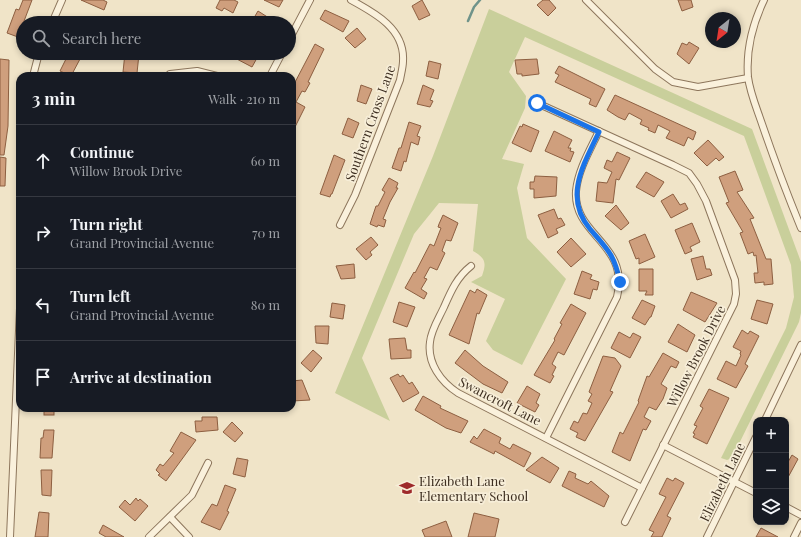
<!DOCTYPE html>
<meta charset="utf-8">
<style>
body{margin:0;font-family:"Playfair Display",serif;background:#242831;color:#f1f3f6}
.controls{position:absolute;right:12px;bottom:12px;display:grid;overflow:hidden;border-radius:8px;box-shadow:0 2px 6px #0003}
.controls button{width:36px;height:36px;display:grid;place-items:center;padding:0;border:0;border-bottom:1px solid #363941;background:#171b24;color:#f1f3f6;font:20px sans-serif}
.compass{position:absolute;left:705px;top:12px;width:36px;height:36px;border-radius:50%;background:#171b24;box-shadow:0 2px 6px #0003;rotate:210deg}
.stop{position:absolute;width:12px;height:12px;margin:-9px;border:3px solid #1a73e8;border-radius:50%;background:#fff}
.stop.end{background:#1a73e8;border-color:#fff;box-shadow:0 1px 4px #0008}
.list{margin:0;padding:0;list-style:none}
h2{display:flex;justify-content:space-between;align-items:center;height:52px;margin:0;padding:0 16px;font-size:17px}
h2 small{font-size:13px;font-weight:400;color:#9ea1a6}
.list li{display:grid;grid-template-columns:26px 1fr auto;gap:12px;align-items:center;box-sizing:border-box;height:72px;padding:0 16px;border-top:1px solid #363941}
.list b{display:block;font-size:15px;white-space:nowrap}
.list p{margin:0;font-size:13px;white-space:nowrap;color:#9ea1a6}
.list em{font-size:13px;font-style:normal;color:#9ea1a6}
.icon{flex:none;width:22px;height:22px;fill:none;stroke:currentColor;stroke-width:2;stroke-linecap:round;stroke-linejoin:round}
.map{position:relative;flex:none;width:801px;height:537px;overflow:hidden}
.search{position:absolute;background:#171b24;box-shadow:0 2px 6px #0003;left:16px;top:16px;width:280px;height:44px;display:flex;align-items:center;gap:10px;box-sizing:border-box;padding:0 14px;border-radius:22px;color:#9ea1a6;font-size:15px}
.panel{position:absolute;background:#171b24;box-shadow:0 2px 6px #0003;left:16px;top:72px;width:280px;height:340px;border-radius:12px}
.map>svg:first-child{display:block}
</style>
<div class="map">
<svg width="801" height="537" viewBox="0 0 801 537">
<rect width="100%" height="100%" fill="#f0e4c8"/>
<path fill="#c9cf9b" d="M489 9 752 129 801 262V313L799 322 732 458 727 460 721 458 786 328 794 297 791 265 744 136 525 37 509 72 526 96 525 108 502 159 524 164 517 188 527 238 566 279 522 365 493 350 486 341 505 299 471 282 482 276C487 262 485 258 473 251L478 204 439 203 414 234 362 358 390 421 335 393 433 156Z"/>
<g fill="none" stroke-linecap="round" stroke-linejoin="round">
<path stroke="#6f938a" stroke-width="2.5" d="M468 21 474 7 480 0"/>
</g>
<g fill="#cf9f7d" stroke="#8d5f41">
<path d="M23 0H32L18 37 7 33 16 9 19 10Z"/>
<path d="M81 0H103L107 2 104 10Z"/>
<path d="M220 0H234L238 2 233 13 224 8 222 11 216 8Z"/>
<path d="M264 0H283L279 7Z"/>
<path d="M422 0 430 15 419 20 412 6Z"/>
<path d="M543 0H549L556 8 548 16 537 5Z"/>
<path d="M678 0H691L693 7 682 11Z"/>
<path d="M325 10 349 21 343 32 320 19Z"/>
<path d="M258 11 269 18 266 23H251Z"/>
<path d="M357 28 366 39 355 48 345 38Z"/>
<path d="M689 42 699 48 689 64 677 54 682 43 687 45Z"/>
<path d="M315 44 324 49 308 82 310 83 305 92 302 91 296 102 305 107 292 133V88Z"/>
<path d="M69 53 80 59 71 76 60 71Z"/>
<path d="M125 53 139 54 137 73 123 72Z"/>
<path d="M235 53H252L251 55 257 58 252 67 233 57Z"/>
<path d="M0 59 9 60 8 126 4 155H0Z"/>
<path d="M537 59 539 74 522 76V74H517L515 60Z"/>
<path d="M429 61 441 64 438 79 426 76Z"/>
<path d="M559 66 605 89 596 107 589 104 591 99 555 82 559 75 555 73Z"/>
<path d="M361 85 372 89 366 104 357 101Z"/>
<path d="M423 85 434 90 430 100 433 101 430 107 417 104Z"/>
<path d="M615 95 696 132 693 140 688 137 684 146 666 138 670 131 658 125 655 133 648 130 649 128 640 124 642 120 629 113 625 120 618 117 607 110Z"/>
<path d="M348 118 359 123 353 138 342 134Z"/>
<path d="M409 122 421 126 417 136 420 137 418 145 411 142 406 162 404 161 401 171 392 168 399 148H401Z"/>
<path d="M523 124 539 131 531 152 512 143 520 126 522 127Z"/>
<path d="M554 131 572 140 568 148H571L570 151 574 152 570 162 545 151Z"/>
<path d="M708 140 724 157 719 161 716 158 707 166 694 153Z"/>
<path d="M617 152 630 158 619 180 616 179 613 203 596 201 598 182 607 183 612 172 604 168 607 160 612 162Z"/>
<path d="M334 155 345 160 332 194H331L330 197 320 194Z"/>
<path d="M0 157 6 158 5 186H0Z"/>
<path d="M735 171 743 190 737 192 754 218 750 219 766 259H771L773 284 764 285V282L755 283 754 273H758L756 255 754 256 753 252 748 254 740 233 743 232 726 203 729 202 719 177Z"/>
<path d="M646 172 664 182 654 197 636 187Z"/>
<path d="M535 176 557 177 556 196 534 198V189H530V182H534Z"/>
<path d="M389 178 398 183 396 188H398L390 202 383 219 386 220 384 227 378 225 377 227 370 224 376 206H378L385 192 382 190Z"/>
<path d="M673 194 680 205 685 203 688 209 671 218 661 201Z"/>
<path d="M616 205 629 223 621 230 605 216Z"/>
<path d="M554 209 558 219 561 218 565 225 556 229 558 233 548 238 538 215Z"/>
<path d="M443 215 458 223 451 241 446 240 442 251 445 253 437 270 430 267 424 278 427 279 421 289 427 293 424 299 405 288 414 272 415 273 430 244 434 246 441 228 438 227 439 224Z"/>
<path d="M692 223 700 242 690 247 692 251 685 254 675 230Z"/>
<path d="M645 234 655 257 639 264V258L636 259 629 241Z"/>
<path d="M371 237 378 245 370 252 372 255 366 260 356 249Z"/>
<path d="M571 238 586 254 571 267 557 252Z"/>
<path d="M703 256 706 269H710L712 275 697 280 691 259Z"/>
<path d="M354 264 355 278 341 279 336 266Z"/>
<path d="M639 269H653V295H645L647 291H639Z"/>
<path d="M582 271 592 275 590 279 599 282 597 290 593 289 590 299 574 294Z"/>
<path d="M477 289 487 295 479 314 477 313 469 344 449 335 470 290 475 293Z"/>
<path d="M691 292 717 303 705 322 683 310Z"/>
<path d="M642 300 655 306 651 317H650L645 325 632 318Z"/>
<path d="M757 300 773 304 767 324 751 319Z"/>
<path d="M399 302 415 307 407 327 393 322Z"/>
<path d="M332 303 345 305 343 319 330 317Z"/>
<path d="M571 304 586 313 564 355 558 352 552 364 556 367 552 375 554 376 550 383 534 375 555 340 554 339 562 324 560 323Z"/>
<path d="M678 324 695 335 687 352 668 342Z"/>
<path d="M315 326H329L328 344 316 343Z"/>
<path d="M742 330 748 334 750 331 759 336 745 364 748 366 736 388 717 379 726 361 736 366 741 355 740 354 741 351 733 347Z"/>
<path d="M619 332 630 338 633 333 641 337 630 358 611 348Z"/>
<path d="M405 338 407 350H411V358L391 359 389 339Z"/>
<path d="M313 350 322 358 311 372 301 363Z"/>
<path d="M465 350 483 366 508 382 502 393 483 384 455 363Z"/>
<path d="M663 353 679 362 676 368 671 366 661 384 667 388 663 399 656 410 649 407 644 417 651 421 646 430 643 429 630 461 612 452 620 432 623 434 639 402 638 401 647 376 649 377Z"/>
<path d="M603 356 615 358 621 366 610 391 613 392 585 441 576 437 578 433 570 429 574 421 578 423 583 413 587 414 592 403 588 401 592 394 589 392Z"/>
<path d="M398 374 400 377 403 375 409 384 412 382 419 393 403 402 390 378Z"/>
<path d="M302 380 310 400 292 401V381Z"/>
<path d="M527 386 540 394 536 403 539 405 535 412 517 403Z"/>
<path d="M709 389 729 398 707 444 693 437 695 434 693 433 697 426 694 425 703 408 700 406Z"/>
<path d="M423 396 441 406 440 408 468 421 461 433 446 428 415 410Z"/>
<rect x="44" y="408" width="10" height="7"/>
<path d="M202 417H217L218 430 196 432 195 421H202Z"/>
<path d="M232 422 243 433 235 442 223 432Z"/>
<path d="M484 429 501 438 499 443 510 449 513 444 531 453 524 467 495 451 494 454 470 442 474 436 477 439Z"/>
<path d="M44 430H54L52 458H40L41 438H43Z"/>
<path d="M181 432 196 440 166 481 158 475 160 474 156 470 160 464 163 466 174 453 170 451Z"/>
<path d="M792 455 798 459 786 481V461L788 462Z"/>
<path d="M542 457 559 468 550 483 526 470Z"/>
<path d="M237 458 248 460 245 477 233 474Z"/>
<path d="M41 470H52L51 496 42 495Z"/>
<path d="M569 471 576 474 575 478 588 484 591 481 609 496 604 507 562 486Z"/>
<path d="M667 478 673 481 675 478 684 483 667 516 671 518 662 537H651L654 532 649 530 666 497 659 494Z"/>
<path d="M225 485 236 489 227 511 229 512 220 530 201 522 212 504 217 506Z"/>
<path d="M136 498 138 501 140 499 148 506 135 521 119 507 125 500 130 505Z"/>
<path d="M39 512 49 513 48 537H35Z"/>
<path d="M474 513 499 519 495 537H468Z"/>
<path d="M446 521 452 537H425L422 530Z"/>
<path d="M103 525 124 537H106L99 533Z"/>
<path d="M761 528 778 537H756Z"/>
</g>
<g fill="none" stroke-linecap="round" stroke-linejoin="round">
<g stroke="#8d765c" stroke-width="8">
<g id="street">
<path d="M586 0 655 69 673 82 698 87 748 78"/>
<path d="M764 0C753 23 746 51 748 77 750 93 757 109 762 124 774 159 787 194 801 228"/>
<path d="M52 23 62 0"/>
<path d="M289 40 310 0"/>
<path d="M170 74 197 71 217 76"/>
<path d="M33 76 39 53"/>
<path d="M270 76 282 53"/>
<path d="M537 103 673 165 689 173 697 184 706 201 735 280 736 294 734 304 625 522"/>
<path d="M340 225 355 195 400 80C401 74 403 67 403 61 405 29 375 13 351 0"/>
<path d="M471 266C457 277 451 291 444 307 439 318 431 330 430 342 427 363 441 382 458 393L642 488"/>
<path d="M765 420 801 345"/>
<path d="M546 438 617 297C630 243 573 236 576 191 578 170 590 150 599 131"/>
<path d="M663 445 756 493"/>
<path d="M786 507 801 515"/>
<path d="M170 517 189 537"/>
<path d="M10 537 20 308"/>
<path d="M149 537 192 495 208 463"/>
<path d="M707 537 756 437"/>
<path d="M794 537 801 523"/>
</g>
</g>
<use href="#street" stroke="#faf1dc" stroke-width="6"/>
</g>
<g fill="none" stroke-linecap="round" stroke-linejoin="round">
<path stroke="#1a73e8" stroke-width="5" d="M537 103 599 132C584 164 563 197 590 229 608 250 614 254 620 282"/>
</g>
<defs>
<g id="school-bare" transform="scale(1.2)"><path d="M0-5L7-2L0 1L-7-2ZM-4 1L0 2.5L4 1V4Q0 6-4 4Z" fill="#9e2a2b" stroke="#f7eed8" stroke-width="2.5" paint-order="stroke"/></g>
</defs>
<g fill-rule="evenodd">
<use href="#school-bare" x="407" y="488"/>
</g>
<g text-anchor="middle" stroke-width="3.5" stroke-linejoin="round" paint-order="stroke">
<g font-size="13" fill="#3d2e20" stroke="#f7eed8">
<text transform="translate(370 123) rotate(-70)" y="5">Southern Cross Lane</text>
<text transform="translate(696 356) rotate(-63)" y="5">Willow Brook Drive</text>
<text transform="translate(500 401) rotate(27)" y="5">Swancroft Lane</text>
<text transform="translate(722 482) rotate(-64)" y="5">Elizabeth Lane</text>
</g>
<g font-size="13" fill="#3d2e20" stroke="#f7eed8" text-anchor="start">
<text x="419" y="486">Elizabeth Lane<tspan x="419" dy="15">Elementary School</tspan></text>
</g>
</g>
</svg>
<div class="controls">
<button>+</button>
<button>−</button>
<button><svg class="icon" aria-label="layers" viewBox="0 0 24 24"><path d="M12 4l9 5-9 5-9-5zM3 14l9 5 9-5"/></svg></button>
</div>
<svg class="compass" viewBox="-18 -18 36 36"><path d="M0-13l5 13h-10z" fill="#e53935"/><path d="M0 13l5-13h-10z" fill="#9ea1a6"/></svg>
<div class="stop" style="left:537px;top:103px"></div>
<div class="stop end" style="left:620px;top:282px"></div>
<div class="search"><svg class="icon" aria-label="search" viewBox="0 0 24 24"><circle cx="10" cy="10" r="6"/><path d="M15 15l6 6"/></svg>Search here</div>
<section class="panel">
<h2>3 min<small>Walk · 210 m</small></h2>
<ul class="list">
<li><svg class="icon" aria-label="ahead" viewBox="0 0 24 24"><path d="M12 20V5M6 11l6-6 6 6"/></svg><div><b>Continue</b><p>Willow Brook Drive</p></div><em>60 m</em></li>
<li><svg class="icon" aria-label="right" viewBox="0 0 24 24"><path d="M7 20v-9h11M14 6l5 5-5 5"/></svg><div><b>Turn right</b><p>Grand Provincial Avenue</p></div><em>70 m</em></li>
<li><svg class="icon" aria-label="left" viewBox="0 0 24 24"><path d="M17 20v-9H6M10 6l-5 5 5 5"/></svg><div><b>Turn left</b><p>Grand Provincial Avenue</p></div><em>80 m</em></li>
<li><svg class="icon" aria-label="arrive" viewBox="0 0 24 24"><path d="M6 21V4h12l-3 4 3 4H6"/></svg><div><b>Arrive at destination</b></div></li>
</ul>
</section>
</div>
